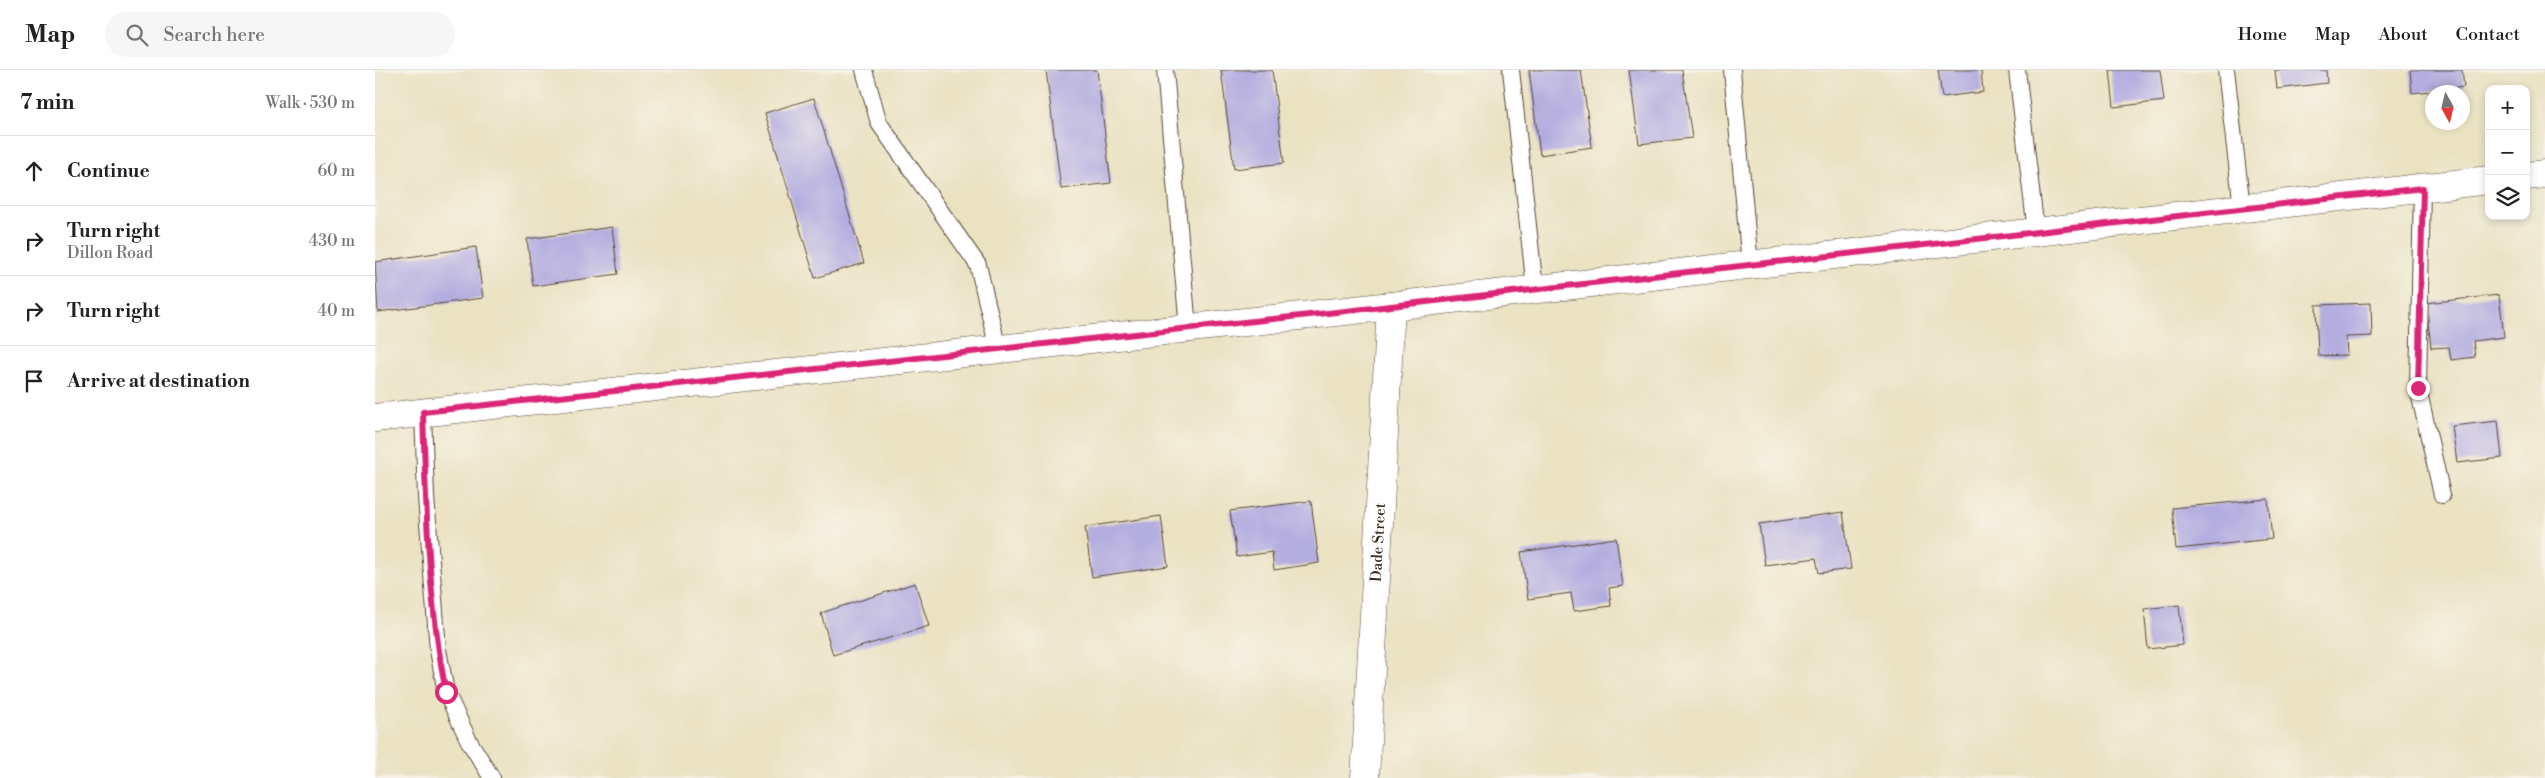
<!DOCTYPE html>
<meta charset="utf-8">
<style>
body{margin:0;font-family:"Libre Bodoni",serif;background:#f6f6f6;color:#202124}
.controls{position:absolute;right:15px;top:15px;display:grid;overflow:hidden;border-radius:10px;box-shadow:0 2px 8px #0003}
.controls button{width:45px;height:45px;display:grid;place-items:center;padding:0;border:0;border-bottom:1px solid #e0e0e0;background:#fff;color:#202124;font:25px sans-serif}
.compass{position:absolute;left:2050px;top:15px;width:45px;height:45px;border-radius:50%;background:#fff;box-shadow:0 2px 8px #0003;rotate:172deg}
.stop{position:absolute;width:15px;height:15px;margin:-11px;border:4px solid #db2777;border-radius:50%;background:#fff}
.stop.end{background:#db2777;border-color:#fff;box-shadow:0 1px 5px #0008}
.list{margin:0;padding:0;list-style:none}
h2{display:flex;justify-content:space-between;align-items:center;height:65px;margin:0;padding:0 20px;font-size:21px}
h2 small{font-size:16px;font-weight:400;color:#757577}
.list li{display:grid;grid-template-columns:32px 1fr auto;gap:15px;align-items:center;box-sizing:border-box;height:70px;padding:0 20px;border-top:1px solid #e0e0e0}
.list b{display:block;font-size:19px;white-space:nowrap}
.list p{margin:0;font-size:16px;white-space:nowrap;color:#757577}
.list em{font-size:16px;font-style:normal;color:#757577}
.icon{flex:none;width:28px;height:28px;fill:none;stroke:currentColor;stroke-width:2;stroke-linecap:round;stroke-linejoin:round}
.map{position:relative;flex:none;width:2170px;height:708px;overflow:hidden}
header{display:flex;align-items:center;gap:30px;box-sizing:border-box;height:70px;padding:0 25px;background:#fff;border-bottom:1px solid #e0e0e0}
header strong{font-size:24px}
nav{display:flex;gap:28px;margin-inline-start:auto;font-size:18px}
.search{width:350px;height:45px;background:#f6f6f6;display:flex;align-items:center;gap:12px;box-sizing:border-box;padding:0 18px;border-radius:28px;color:#757577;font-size:19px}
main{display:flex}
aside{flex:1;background:#fff}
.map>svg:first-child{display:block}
</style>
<header>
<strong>Map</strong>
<div class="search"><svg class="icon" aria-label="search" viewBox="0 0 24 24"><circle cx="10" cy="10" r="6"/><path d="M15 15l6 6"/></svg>Search here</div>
<nav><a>Home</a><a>Map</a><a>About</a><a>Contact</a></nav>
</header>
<main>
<aside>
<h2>7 min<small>Walk · 530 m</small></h2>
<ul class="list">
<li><svg class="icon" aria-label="ahead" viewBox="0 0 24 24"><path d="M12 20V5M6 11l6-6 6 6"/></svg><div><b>Continue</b></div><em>60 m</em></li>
<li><svg class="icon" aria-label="right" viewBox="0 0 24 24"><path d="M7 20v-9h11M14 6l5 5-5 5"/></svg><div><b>Turn right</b><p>Dillon Road</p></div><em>430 m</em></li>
<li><svg class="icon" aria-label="right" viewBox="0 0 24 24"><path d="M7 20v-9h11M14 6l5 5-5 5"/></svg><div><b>Turn right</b></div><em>40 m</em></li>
<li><svg class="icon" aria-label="arrive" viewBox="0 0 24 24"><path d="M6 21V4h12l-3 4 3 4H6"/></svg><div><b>Arrive at destination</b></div></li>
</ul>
</aside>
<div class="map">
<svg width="2170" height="708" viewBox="0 0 2170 708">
<rect width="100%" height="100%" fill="#f7f3e8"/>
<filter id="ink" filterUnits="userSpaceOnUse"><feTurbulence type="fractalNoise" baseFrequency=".02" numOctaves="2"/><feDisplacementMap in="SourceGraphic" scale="10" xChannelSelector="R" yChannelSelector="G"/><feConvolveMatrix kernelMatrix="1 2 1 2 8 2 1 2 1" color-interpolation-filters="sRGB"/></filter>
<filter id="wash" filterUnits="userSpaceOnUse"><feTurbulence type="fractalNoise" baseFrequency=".0096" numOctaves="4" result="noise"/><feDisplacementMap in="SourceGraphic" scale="20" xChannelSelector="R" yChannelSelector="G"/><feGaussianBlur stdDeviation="1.12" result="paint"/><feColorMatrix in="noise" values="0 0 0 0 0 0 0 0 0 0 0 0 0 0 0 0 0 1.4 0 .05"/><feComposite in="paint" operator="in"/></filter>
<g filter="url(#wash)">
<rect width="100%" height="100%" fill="#ebe2c2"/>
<g id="blocks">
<g fill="#b4ade0">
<path d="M671 0H722L736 113 686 119Z"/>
<path d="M846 0H897L909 93 859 99Z"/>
<path d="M1154 0H1206L1217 77 1165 85Z"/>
<path d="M1254 0H1307L1317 68 1264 74Z"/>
<path d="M1563 0H1606L1608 22 1567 27Z"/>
<path d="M1735 0H1785L1789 31 1739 37Z"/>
<path d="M1900 0H1951L1952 13 1902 19Z"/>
<path d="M2035 0H2087L2089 17 2037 23Z"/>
<path d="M439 28 489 193 440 208 390 43Z"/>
<path d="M237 157 243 204 158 216 152 169Z"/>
<path d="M101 177 108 228 3 242 0 192Z"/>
<path d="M2124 225 2129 267 2098 271 2100 287 2076 290 2074 277 2056 278 2051 233Z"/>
<path d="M1996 233 1997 266 1971 267 1972 285 1943 286 1941 235Z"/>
<path d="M2123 351 2127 388 2082 393 2077 356Z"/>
<path d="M1893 429 1897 469 1801 479 1797 438Z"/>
<path d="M936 431 944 493 899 500 897 482 862 487 855 441Z"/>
<path d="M1468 442 1476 499 1444 503 1441 488 1390 495 1384 454Z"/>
<path d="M786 446 793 496 717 507 710 457Z"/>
<path d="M1241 468 1248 516 1234 518 1236 536 1199 541 1196 523 1153 529 1146 482Z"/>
<path d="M540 513 554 556 458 585 446 543Z"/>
<path d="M1804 535 1808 575 1773 579 1769 539Z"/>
</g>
</g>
</g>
<g filter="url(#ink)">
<use href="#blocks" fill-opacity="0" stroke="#554637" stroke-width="1"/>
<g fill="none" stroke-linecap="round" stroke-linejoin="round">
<g stroke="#554637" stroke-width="18">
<g id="lane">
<path d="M489 0 504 53 603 195 623 279"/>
<path d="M790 0 813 258"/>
<path d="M1136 0 1160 219"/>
<path d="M1357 0 1375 195"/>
<path d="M1642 0 1661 162"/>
<path d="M1851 0 1867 138"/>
<path d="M2047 118 2043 318 2067 425"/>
<path d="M48 343 51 427 63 580 71 622 94 671 117 708"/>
</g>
</g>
<g stroke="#554637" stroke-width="29">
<g id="street">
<path d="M2151 106 2170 104"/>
<path d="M0 348 1016 236 2114 110"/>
<path id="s1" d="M990 708 1016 236"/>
</g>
</g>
<use href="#lane" stroke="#fff" stroke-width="16"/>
<use href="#street" stroke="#fff" stroke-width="28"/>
</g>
</g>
<g fill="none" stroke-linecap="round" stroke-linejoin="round" filter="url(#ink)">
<path stroke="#db2777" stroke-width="6" d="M71 622C53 531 51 436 48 342L1016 236 2048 118 2043 318"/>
</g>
<g text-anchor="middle" stroke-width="4" stroke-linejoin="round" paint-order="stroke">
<g font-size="15" fill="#3b2a1e" stroke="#f7f3e8">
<text dy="5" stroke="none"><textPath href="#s1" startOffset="236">Dade Street</textPath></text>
</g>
</g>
</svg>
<div class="controls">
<button>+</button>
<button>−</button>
<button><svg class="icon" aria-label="layers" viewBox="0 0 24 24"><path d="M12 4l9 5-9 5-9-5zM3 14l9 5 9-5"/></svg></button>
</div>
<svg class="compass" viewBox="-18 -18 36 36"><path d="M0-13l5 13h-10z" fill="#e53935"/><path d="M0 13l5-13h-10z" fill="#757577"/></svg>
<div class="stop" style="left:71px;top:622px"></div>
<div class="stop end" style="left:2043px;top:318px"></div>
</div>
</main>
